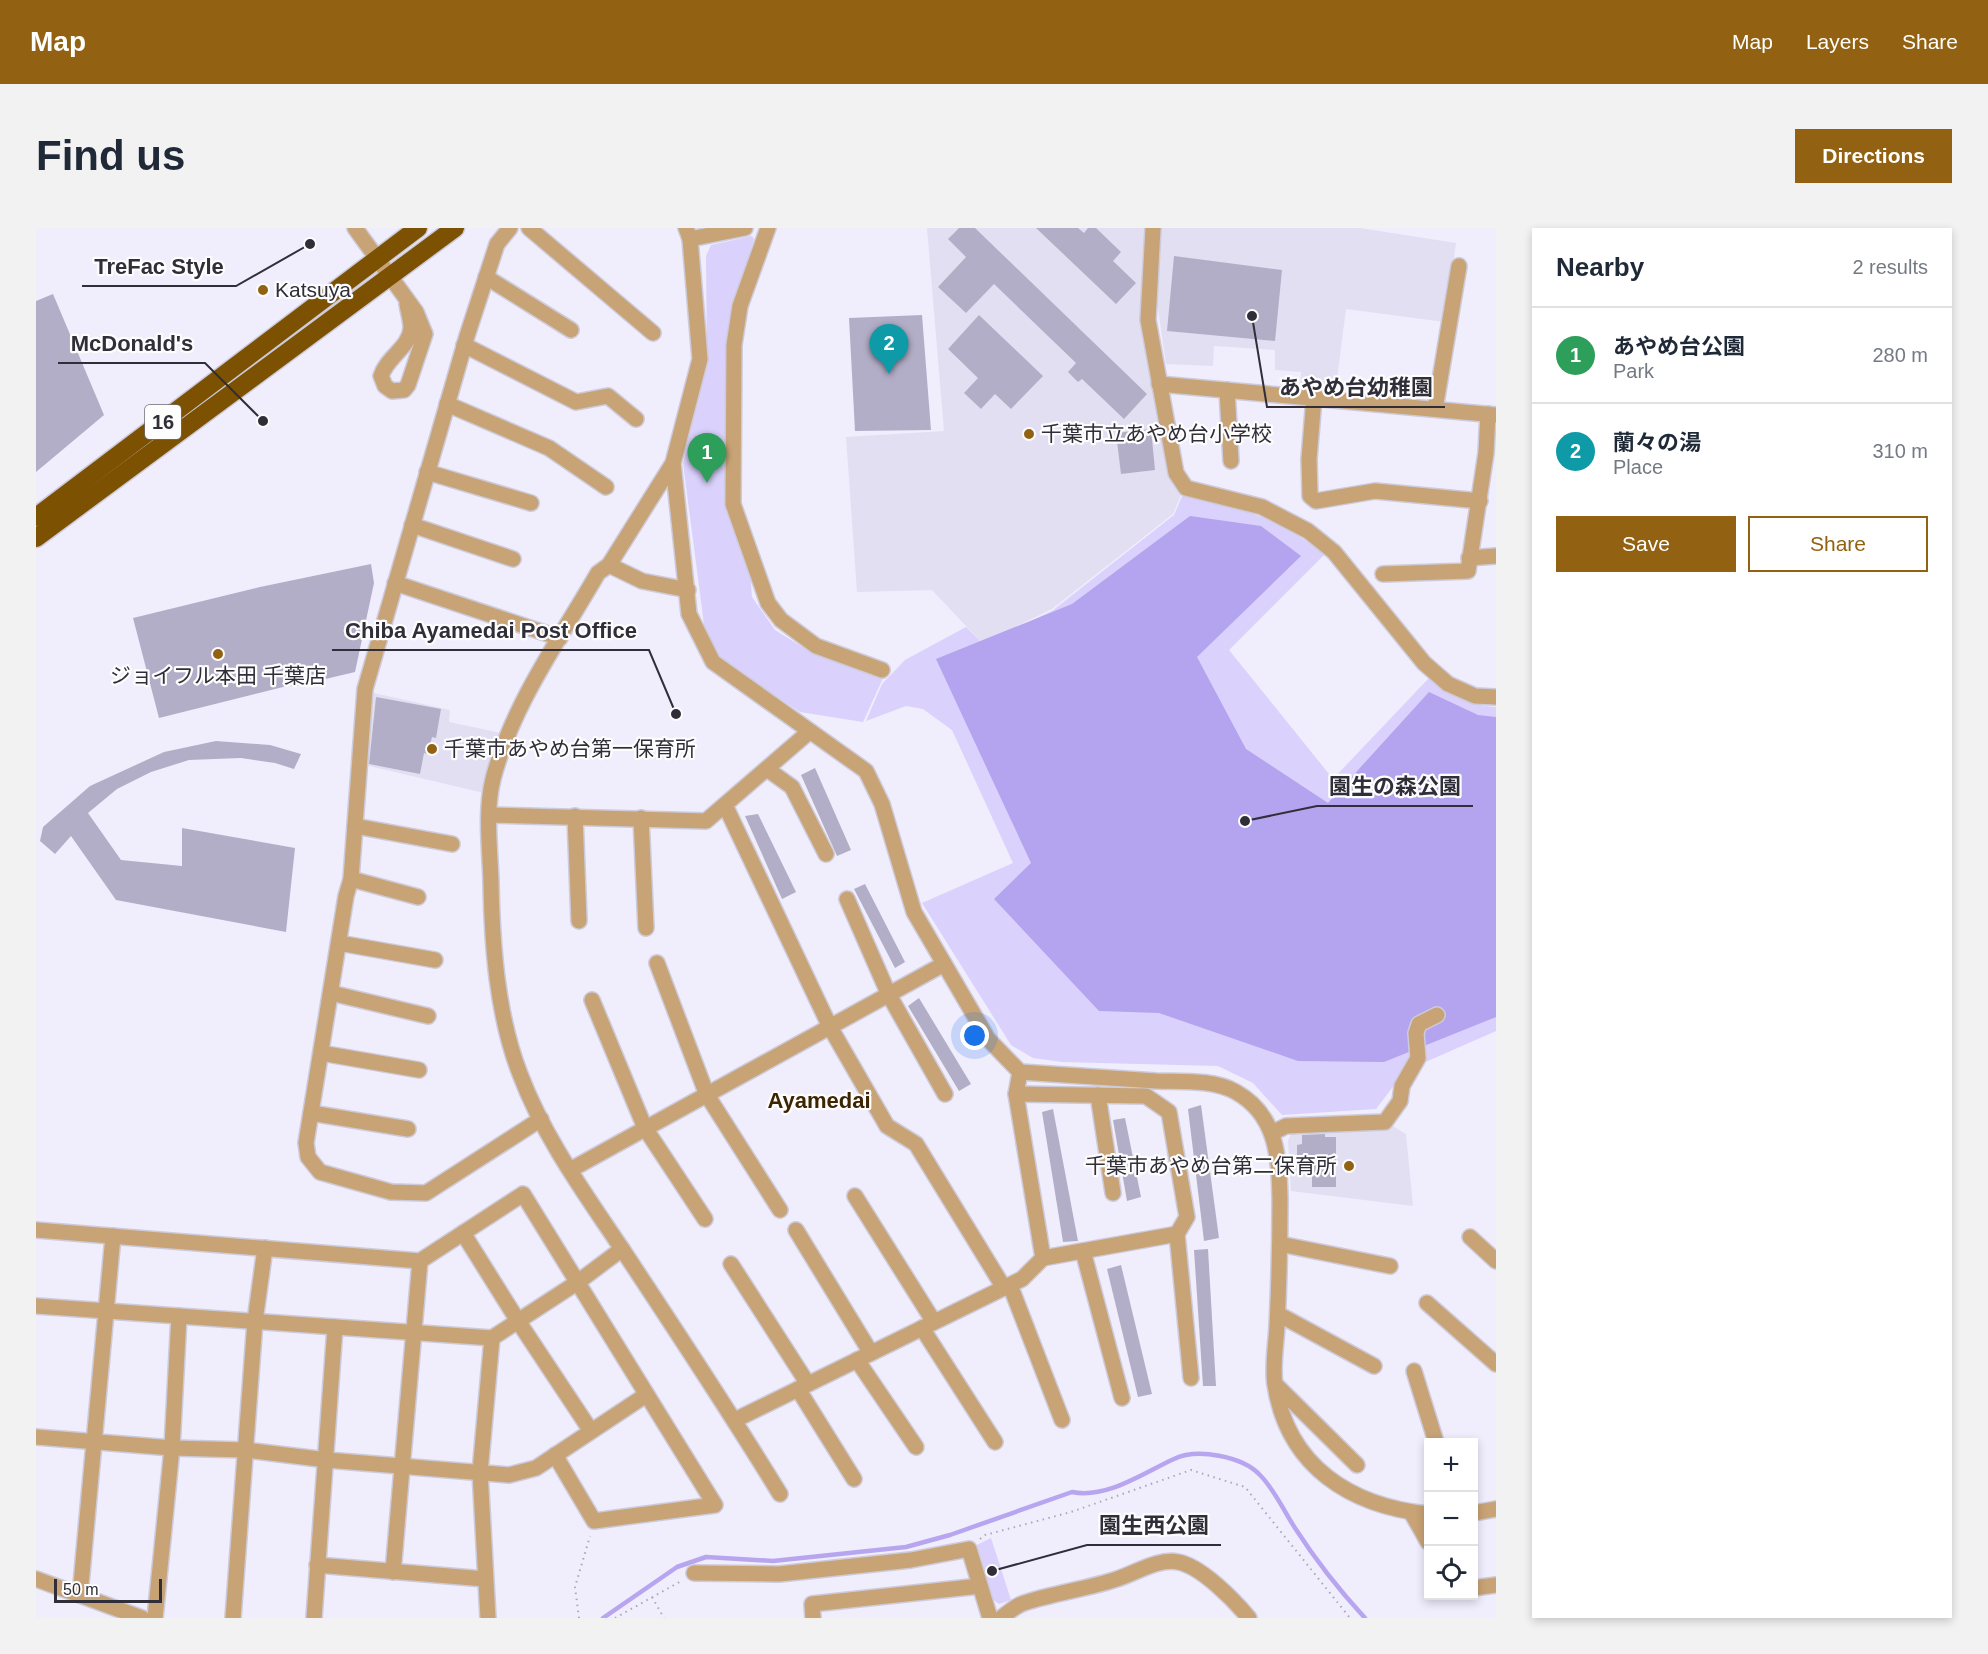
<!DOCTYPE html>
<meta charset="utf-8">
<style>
body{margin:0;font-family:Helvetica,"Noto Sans JP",sans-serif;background:#f2f2f3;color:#1f2937}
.controls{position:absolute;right:18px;bottom:18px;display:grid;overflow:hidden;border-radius:0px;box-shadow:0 3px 9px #0003}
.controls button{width:54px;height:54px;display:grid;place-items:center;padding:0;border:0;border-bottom:2px solid #e0e1e3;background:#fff;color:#1f2937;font:30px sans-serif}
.scale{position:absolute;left:18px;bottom:15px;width:108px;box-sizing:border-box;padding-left:6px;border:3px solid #302e38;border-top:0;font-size:16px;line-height:21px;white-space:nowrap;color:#302e38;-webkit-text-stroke:4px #fdfdfd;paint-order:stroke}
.you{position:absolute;left:939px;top:808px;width:21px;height:21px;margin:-15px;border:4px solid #fff;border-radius:50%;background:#1a73e8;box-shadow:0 0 0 9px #1a73e833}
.badge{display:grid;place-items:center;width:39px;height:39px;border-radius:50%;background:#926111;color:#fff;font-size:20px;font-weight:700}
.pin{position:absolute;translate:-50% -50px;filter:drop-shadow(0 2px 3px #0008)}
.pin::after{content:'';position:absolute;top:32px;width:21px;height:18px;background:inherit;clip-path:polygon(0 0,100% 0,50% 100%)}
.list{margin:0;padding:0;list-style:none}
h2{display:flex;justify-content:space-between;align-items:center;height:78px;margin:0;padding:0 24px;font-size:26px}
h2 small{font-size:20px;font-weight:400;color:#747a83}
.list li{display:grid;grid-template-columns:39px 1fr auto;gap:18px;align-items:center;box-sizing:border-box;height:96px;padding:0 24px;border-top:2px solid #e0e1e3}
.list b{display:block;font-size:22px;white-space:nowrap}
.list p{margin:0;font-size:20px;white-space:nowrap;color:#747a83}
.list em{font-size:20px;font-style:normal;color:#747a83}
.actions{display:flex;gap:12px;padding:18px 24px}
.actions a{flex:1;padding:14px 0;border:2px solid #926111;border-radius:0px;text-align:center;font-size:21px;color:#926111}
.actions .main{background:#926111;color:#fff}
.icon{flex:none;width:33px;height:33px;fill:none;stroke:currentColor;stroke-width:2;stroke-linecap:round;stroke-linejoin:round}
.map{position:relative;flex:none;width:1460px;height:1390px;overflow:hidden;border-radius:0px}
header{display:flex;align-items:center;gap:36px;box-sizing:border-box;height:84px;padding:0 30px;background:#926111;color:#fff}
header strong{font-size:28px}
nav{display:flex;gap:33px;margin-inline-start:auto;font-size:21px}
.intro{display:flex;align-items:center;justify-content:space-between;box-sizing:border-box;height:144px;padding:0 36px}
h1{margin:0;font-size:42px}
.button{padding:15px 27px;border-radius:0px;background:#926111;color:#fff;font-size:21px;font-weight:700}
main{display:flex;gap:36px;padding:0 36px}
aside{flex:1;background:#fff;border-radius:0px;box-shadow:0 3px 9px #0003}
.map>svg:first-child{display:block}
</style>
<header>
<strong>Map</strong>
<nav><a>Map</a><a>Layers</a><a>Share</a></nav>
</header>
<div class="intro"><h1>Find us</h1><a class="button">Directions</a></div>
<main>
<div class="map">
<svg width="1460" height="1390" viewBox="0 0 1460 1390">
<rect width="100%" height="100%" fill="#f0edfd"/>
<g fill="#e3dff2">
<path d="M891 0H1110L1105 80 1107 104 1135 253 1146 265 1137 286 1016 381 946 415 896 362 821 364 810 209 908 203Z"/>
<path d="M1122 0H1324L1420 15 1409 94 1310 81 1299 166 1264 163 1265 144 1239 142V122L1178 118 1177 138 1130 136 1121 74Z"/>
<path d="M338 465 414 482 413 494 465 505 448 565 329 537Z"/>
<path d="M1355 897 1370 906 1377 978 1255 963 1252 913 1257 900Z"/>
</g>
<g fill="#dad1fc">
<path d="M716 8 718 11 699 75 693 274 714 343 716 369 739 402 776 425 847 450 827 494 764 484 693 437 677 421 669 404 647 235 671 130 670 28 675 17Z"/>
<path d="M1147 266C1206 282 1240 287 1288 327L1193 422 1297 551 1393 450C1411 468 1434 477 1460 479V803L1369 843 1340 881 1246 887 1217 855 1182 838 1026 834 997 830 975 817 886 675 977 635 916 502 887 481 870 478 830 493 846 456 869 432 930 399 947 416 1016 383 1138 287Z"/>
<path d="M955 1310 975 1372 963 1376 954 1369 939 1318Z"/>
</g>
<path fill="#b4a3ee" d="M1154 288 1225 298 1265 328 1161 429 1210 521 1292 575 1393 464 1442 487 1460 489V789L1348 834 1262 833 1123 785 1063 783 958 671 995 635 900 431 1036 376Z"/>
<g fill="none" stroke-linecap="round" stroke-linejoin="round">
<path stroke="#b7a5f0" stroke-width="4.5" d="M567 1390 641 1339 670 1329 737 1333 870 1319 914 1307 1036 1264C1071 1271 1107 1245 1138 1231 1161 1220 1206 1228 1224 1247 1238 1261 1248 1283 1259 1300 1279 1331 1304 1363 1329 1390"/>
</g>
<g fill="#b3aec7">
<path d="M923 0H939L1111 166 1088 191 1046 151 1042 154 1032 144 1040 135 958 56 930 85 902 59 930 29 912 11Z"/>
<path d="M1000 0H1042L1048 5 1052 0H1060L1085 24 1077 33 1100 55 1080 76Z"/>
<path d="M1138 28 1246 42 1239 113 1131 103Z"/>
<path d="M17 66 68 187 0 244V73Z"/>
<path d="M886 87 895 202 819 203 813 90Z"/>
<path d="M943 87 1007 148 975 181 959 166 945 181 928 165 942 150 912 121Z"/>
<path d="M1115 201 1119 242 1085 246 1080 205Z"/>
<path d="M335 336 338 355 319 444 256 459 255 457 123 490 97 390 224 359Z"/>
<path d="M340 469 405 481 400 510 396 509 392 526 388 525 384 546 333 536Z"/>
<path d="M180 513 234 517 265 526 258 541 239 535 205 530 153 532 115 544 81 561 52 585 85 632 146 638V600L259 620 250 704 80 672 35 608 19 626 4 613 7 599 54 558 128 524Z"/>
<path d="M779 540 815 622 801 628 765 547Z"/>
<path d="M722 586 760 664 746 671 709 588Z"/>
<path d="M829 656 869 734 859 740 818 661Z"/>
<path d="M883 770 935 856 923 863 872 778Z"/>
<path d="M1165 877 1183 1010 1168 1013 1152 881Z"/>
<path d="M1017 881 1042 1013 1027 1014 1006 884Z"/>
<path d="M1089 890 1105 969 1091 973 1077 892Z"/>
<path d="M1289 906V909H1300V959H1276V938L1261 939V917L1266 916V907Z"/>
<path d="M1172 1021 1180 1158H1167L1158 1022Z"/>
<path d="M1085 1037 1116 1166 1102 1169 1071 1041Z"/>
</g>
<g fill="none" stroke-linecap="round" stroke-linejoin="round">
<g stroke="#cdcbda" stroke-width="18">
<g id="minor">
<path d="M319 0 380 84 389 106 372 157 368 162 356 163 349 158 345 148C351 129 374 119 375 100 375 92 372 83 371 76"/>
<path d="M474 0 461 16 431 108 329 461 315 651 310 668 270 915 272 929 284 944 355 964 390 965 505 891"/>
<path d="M493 0 617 105"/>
<path d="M650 0 654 11 664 131 637 235 573 337 562 345C524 411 476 477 457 551 449 583 454 621 455 654 456 717 461 787 484 846 508 910 550 967 588 1024 641 1104 694 1184 744 1266"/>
<path d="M732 0 704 78 698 117 697 276 732 375 745 392 780 418 846 442"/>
<path d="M1117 0 1112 92 1140 245 1150 260 1226 279 1272 303 1298 324 1388 435 1412 456 1439 468 1460 469"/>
<path d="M654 11 709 0"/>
<path d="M450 49 535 102"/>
<path d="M428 117 540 174 572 168 600 191"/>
<path d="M1123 156 1460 187"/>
<path d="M1191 162 1195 233"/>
<path d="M1278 170 1273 231 1274 268 1280 273 1339 263 1444 273"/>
<path d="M411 176 513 220 570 259"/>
<path d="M1399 181 1423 38"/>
<path d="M637 235 653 386 677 434 830 543 846 576 878 684 952 811 984 844C1029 847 1075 850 1120 853 1145 854 1177 851 1200 864 1241 887 1243 929 1244 971 1244 1013 1243 1056 1241 1098 1240 1117 1236 1139 1239 1157 1252 1239 1315 1278 1392 1286"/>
<path d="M391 244 495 275"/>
<path d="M376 297 477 331"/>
<path d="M1433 330 1460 328"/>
<path d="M573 337 606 353 652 362"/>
<path d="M1347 346 1432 343 1450 225 1452 186"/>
<path d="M359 355 524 410"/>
<path d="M731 541 756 559 790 626"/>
<path d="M689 577 794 799 851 898 880 916 968 1060"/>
<path d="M454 587 670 593 773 504"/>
<path d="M539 588 543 693"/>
<path d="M605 590 610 700"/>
<path d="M319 598 416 616"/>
<path d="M315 651 382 669"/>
<path d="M811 671 853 767 909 866"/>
<path d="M303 715 399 732"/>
<path d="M621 735 671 867 744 982"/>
<path d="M295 765 392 788"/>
<path d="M556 772 609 900 669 991"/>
<path d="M285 825 383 842"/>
<path d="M980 866 1110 868 1133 884 1151 989 1141 1006 1155 1150"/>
<path d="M1062 867 1077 965"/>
<path d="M275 885 372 901"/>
<path d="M1236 905 1250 898 1349 894 1364 873 1366 858 1382 830 1380 805 1383 796 1401 787"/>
<path d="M534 942 908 736"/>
<path d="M819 968 898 1094"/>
<path d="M0 1002 384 1033 487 966 679 1277 558 1293 519 1227"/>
<path d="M760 1002 835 1125"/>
<path d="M427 1005 482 1093 555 1203"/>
<path d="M1434 1009 1460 1033"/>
<path d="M1244 1016 1354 1038"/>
<path d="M1047 1023 1086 1170"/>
<path d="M1007 1030 1141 1006"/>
<path d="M695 1036 772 1156"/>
<path d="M974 1057 1026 1192"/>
<path d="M1391 1075 1460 1136"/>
<path d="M0 1078 456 1110 542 1054 586 1021"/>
<path d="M1242 1086 1338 1138"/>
<path d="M886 1100 959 1214"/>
<path d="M821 1132 880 1219"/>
<path d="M1378 1143 1400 1214"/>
<path d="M1241 1158 1321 1237"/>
<path d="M762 1161 818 1251"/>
<path d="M699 1192 986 1051 1007 1030 980 866 984 844"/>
<path d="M0 1209 136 1220 210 1222 291 1232 473 1247 500 1240 610 1167"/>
<path d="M1375 1284 1392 1314"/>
<path d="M1438 1285 1460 1281"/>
<path d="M281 1337 449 1351"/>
<path d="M357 1344 384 1033"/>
<path d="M658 1345 743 1346 875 1332 933 1321 954 1390"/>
<path d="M0 1351 106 1390"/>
<path d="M1438 1360 1460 1357"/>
<path d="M44 1367 77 1008"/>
<path d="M119 1390 136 1220 143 1088"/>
<path d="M197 1390 219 1093 229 1020"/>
<path d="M278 1390 299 1099"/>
<path d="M452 1390 444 1244 456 1110"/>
<path d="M777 1390 776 1376 944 1358"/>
<path d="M965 1390C972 1385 979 1378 988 1375 1018 1365 1051 1361 1081 1351 1100 1345 1122 1330 1142 1334 1165 1338 1198 1372 1213 1390"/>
</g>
</g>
<g stroke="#cdcbda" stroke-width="21">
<g id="highway">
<path d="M0 289 382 0"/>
<path d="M0 310 419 0"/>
</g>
</g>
<g stroke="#aaa8b5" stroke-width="2" stroke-dasharray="1.5 4.5" stroke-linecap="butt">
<path d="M944 1311 949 1307 1035 1284 1155 1242 1209 1259 1314 1390"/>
<path d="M616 1369 628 1390"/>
<path d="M543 1390 539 1359 554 1308"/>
<path d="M579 1390 647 1352"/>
</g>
<use href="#minor" stroke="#c8a375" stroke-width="15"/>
<use href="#highway" stroke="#7d5102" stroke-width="18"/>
</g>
<g fill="#926111" stroke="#fdfdfd" stroke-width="2">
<circle cx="227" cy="62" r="6"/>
<circle cx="993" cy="206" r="6"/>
<circle cx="182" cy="426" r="6"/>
<circle cx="396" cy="521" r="6"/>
<circle cx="1313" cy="938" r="6"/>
</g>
<g text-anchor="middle" stroke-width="4.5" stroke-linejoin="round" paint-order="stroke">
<rect fill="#fdfdfd" stroke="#6e6c73" stroke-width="1.5" x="109" y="177" width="36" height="34" rx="4.5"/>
<g font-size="20" font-weight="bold" fill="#302e38">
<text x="127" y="201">16</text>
</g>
<g font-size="21" fill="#302e38" stroke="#fdfdfd" text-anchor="start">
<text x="239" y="69">Katsuya</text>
<text x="1005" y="213">千葉市立あやめ台小学校</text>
<text x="182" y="455" text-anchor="middle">ジョイフル本田 千葉店</text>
<text x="408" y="528">千葉市あやめ台第一保育所</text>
<text x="1301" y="945" text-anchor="end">千葉市あやめ台第二保育所</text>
</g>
<g font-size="22" font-weight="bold" fill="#3d2501" stroke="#fdfdfd">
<text x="783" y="880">Ayamedai</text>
</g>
</g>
<path fill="none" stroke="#302e38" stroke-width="2" d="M274 16L200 58H46M227 193L169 135H22M1216 88L1231 179H1409M640 486L613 422H296M1209 593L1281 578H1437M956 1343L1051 1317H1185"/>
<g fill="#302e38" stroke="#fdfdfd" stroke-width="2">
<circle cx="274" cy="16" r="6"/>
<circle cx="227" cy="193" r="6"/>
<circle cx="1216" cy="88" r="6"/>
<circle cx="640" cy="486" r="6"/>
<circle cx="1209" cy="593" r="6"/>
<circle cx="956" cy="1343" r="6"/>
</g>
<g font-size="22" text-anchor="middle" font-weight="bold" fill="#302e38" stroke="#fdfdfd" stroke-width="4.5" stroke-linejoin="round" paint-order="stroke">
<text x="123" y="46">TreFac Style</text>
<text x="96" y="123">McDonald's</text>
<text x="1320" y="167">あやめ台幼稚園</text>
<text x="455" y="410">Chiba Ayamedai Post Office</text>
<text x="1359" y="566">園生の森公園</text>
<text x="1118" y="1305">園生西公園</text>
</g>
</svg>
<div class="controls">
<button>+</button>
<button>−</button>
<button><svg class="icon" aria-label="locate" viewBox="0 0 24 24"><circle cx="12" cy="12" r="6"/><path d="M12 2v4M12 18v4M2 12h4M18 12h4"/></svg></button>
</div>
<div class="scale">50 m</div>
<div class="you"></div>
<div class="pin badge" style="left:671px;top:255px;background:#2e9e5b">1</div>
<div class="pin badge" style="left:853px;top:146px;background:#0f9aa8">2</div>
</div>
<aside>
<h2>Nearby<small>2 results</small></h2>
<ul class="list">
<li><span class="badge" style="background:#2e9e5b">1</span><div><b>あやめ台公園</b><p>Park</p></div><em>280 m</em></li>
<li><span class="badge" style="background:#0f9aa8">2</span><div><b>蘭々の湯</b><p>Place</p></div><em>310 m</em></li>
</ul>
<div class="actions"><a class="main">Save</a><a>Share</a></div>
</aside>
</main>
